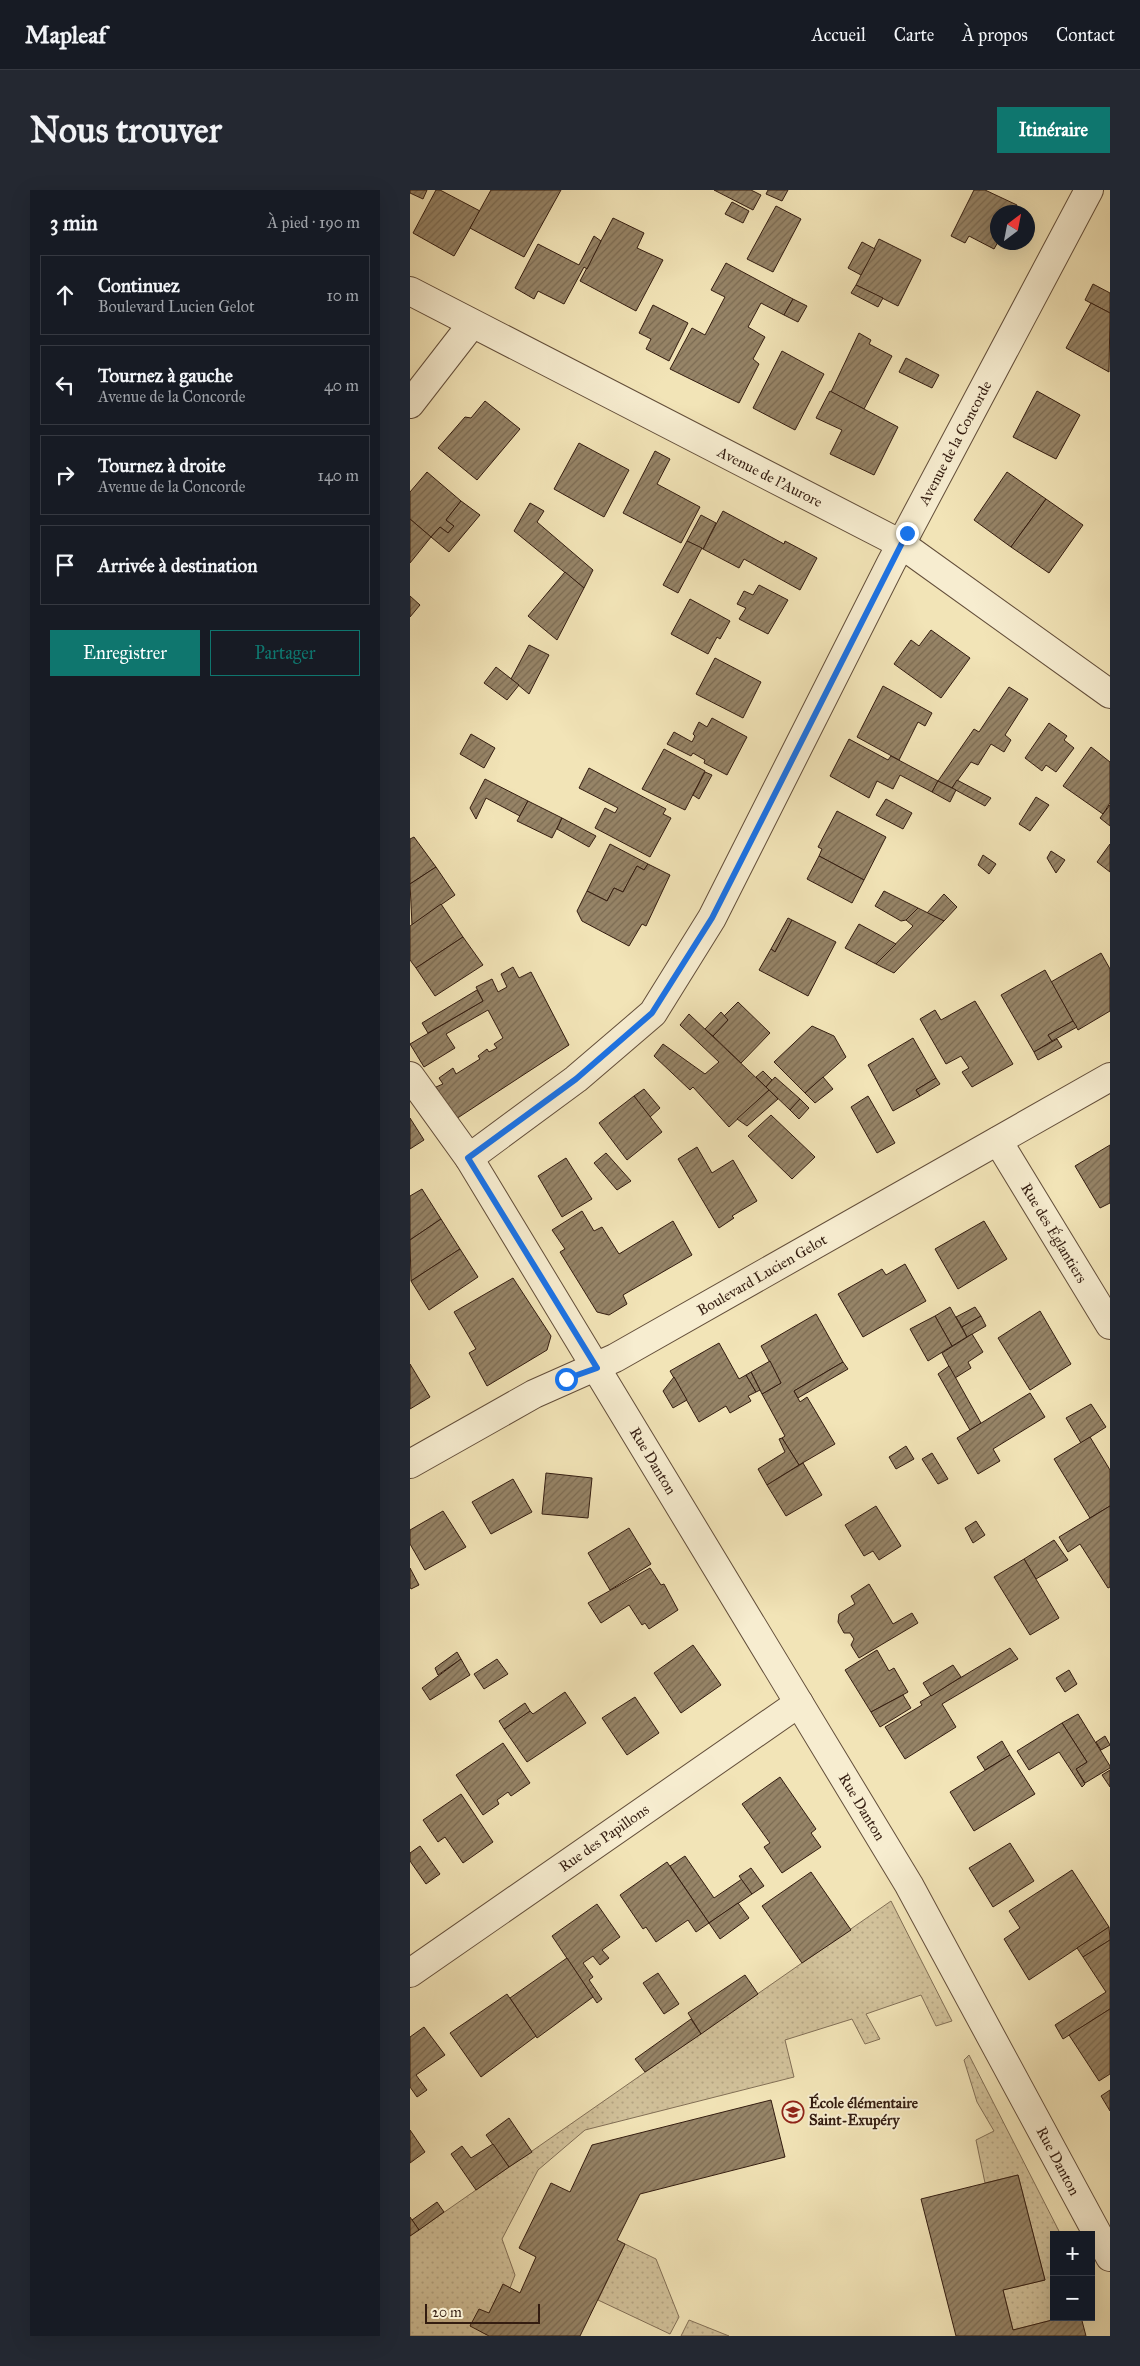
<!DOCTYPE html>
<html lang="fr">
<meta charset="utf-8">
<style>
body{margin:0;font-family:"IM FELL Great Primer",serif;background:#242831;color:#f1f3f6}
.controls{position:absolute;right:15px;bottom:15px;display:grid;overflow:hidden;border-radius:0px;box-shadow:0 5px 20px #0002}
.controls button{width:45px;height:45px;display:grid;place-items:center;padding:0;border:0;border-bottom:1px solid #363941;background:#171b24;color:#f1f3f6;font:25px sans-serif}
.compass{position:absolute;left:580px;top:15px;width:45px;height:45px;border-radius:50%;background:#171b24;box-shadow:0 5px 20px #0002;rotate:32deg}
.scale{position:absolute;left:15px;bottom:12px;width:115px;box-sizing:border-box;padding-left:5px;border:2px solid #331c10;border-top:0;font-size:14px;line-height:18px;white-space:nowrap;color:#331c10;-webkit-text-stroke:4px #f7edd0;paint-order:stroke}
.stop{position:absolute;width:15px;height:15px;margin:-11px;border:4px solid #1a73e8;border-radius:50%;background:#fff}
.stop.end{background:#1a73e8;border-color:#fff;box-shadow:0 1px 5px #0008}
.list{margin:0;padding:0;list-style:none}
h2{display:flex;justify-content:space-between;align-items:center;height:65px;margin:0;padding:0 20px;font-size:21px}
h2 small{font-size:16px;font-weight:400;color:#9ea1a6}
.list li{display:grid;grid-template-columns:32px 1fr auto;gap:15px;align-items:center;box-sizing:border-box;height:80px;margin:0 10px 10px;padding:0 10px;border:1px solid #363941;border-radius:0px}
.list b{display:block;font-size:19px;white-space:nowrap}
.list p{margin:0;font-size:16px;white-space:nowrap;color:#9ea1a6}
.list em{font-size:16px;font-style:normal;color:#9ea1a6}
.actions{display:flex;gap:10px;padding:15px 20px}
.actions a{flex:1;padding:11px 0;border:1px solid #0f766e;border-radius:0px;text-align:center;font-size:18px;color:#0f766e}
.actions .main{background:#0f766e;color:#fff}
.icon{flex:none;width:28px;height:28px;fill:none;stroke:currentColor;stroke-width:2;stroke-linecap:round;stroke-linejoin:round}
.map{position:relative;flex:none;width:700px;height:2146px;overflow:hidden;border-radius:0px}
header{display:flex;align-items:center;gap:30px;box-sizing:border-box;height:70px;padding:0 25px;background:#171b24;border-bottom:1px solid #363941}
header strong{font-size:24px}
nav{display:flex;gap:28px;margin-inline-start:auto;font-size:18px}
.intro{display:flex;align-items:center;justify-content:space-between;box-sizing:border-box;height:120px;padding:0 30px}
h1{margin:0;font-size:35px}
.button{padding:12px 22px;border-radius:0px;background:#0f766e;color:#fff;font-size:18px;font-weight:700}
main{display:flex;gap:30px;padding:0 30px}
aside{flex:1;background:#171b24;border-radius:0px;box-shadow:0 5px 20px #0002}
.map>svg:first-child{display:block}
</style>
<header>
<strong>Mapleaf</strong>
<nav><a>Accueil</a><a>Carte</a><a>À propos</a><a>Contact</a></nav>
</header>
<div class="intro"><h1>Nous trouver</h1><a class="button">Itinéraire</a></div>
<main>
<aside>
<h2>3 min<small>À pied · 190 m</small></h2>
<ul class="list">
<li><svg class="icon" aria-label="ahead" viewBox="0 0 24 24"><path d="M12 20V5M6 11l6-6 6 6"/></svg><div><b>Continuez</b><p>Boulevard Lucien Gelot</p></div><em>10 m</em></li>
<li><svg class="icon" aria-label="left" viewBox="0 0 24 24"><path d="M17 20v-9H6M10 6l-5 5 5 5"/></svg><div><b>Tournez à gauche</b><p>Avenue de la Concorde</p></div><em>40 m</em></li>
<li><svg class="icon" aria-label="right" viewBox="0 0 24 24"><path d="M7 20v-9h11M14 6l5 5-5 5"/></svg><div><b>Tournez à droite</b><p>Avenue de la Concorde</p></div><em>140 m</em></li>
<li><svg class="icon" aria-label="arrive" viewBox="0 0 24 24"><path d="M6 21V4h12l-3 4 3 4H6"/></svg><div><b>Arrivée à destination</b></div></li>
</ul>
<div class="actions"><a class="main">Enregistrer</a><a>Partager</a></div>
</aside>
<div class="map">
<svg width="700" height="2146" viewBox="0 0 700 2146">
<defs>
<pattern id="grass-dots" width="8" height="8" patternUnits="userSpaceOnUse" patternTransform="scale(1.25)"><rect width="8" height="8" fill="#d2c29b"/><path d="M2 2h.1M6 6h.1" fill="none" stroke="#b5a684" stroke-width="1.8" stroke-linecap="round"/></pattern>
<pattern id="building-hatch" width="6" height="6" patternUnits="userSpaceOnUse" patternTransform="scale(1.25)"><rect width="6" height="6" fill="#968467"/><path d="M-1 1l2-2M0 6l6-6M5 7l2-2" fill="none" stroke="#7b6b53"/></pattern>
</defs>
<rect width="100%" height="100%" fill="#f2e4b7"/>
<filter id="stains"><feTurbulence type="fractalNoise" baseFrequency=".004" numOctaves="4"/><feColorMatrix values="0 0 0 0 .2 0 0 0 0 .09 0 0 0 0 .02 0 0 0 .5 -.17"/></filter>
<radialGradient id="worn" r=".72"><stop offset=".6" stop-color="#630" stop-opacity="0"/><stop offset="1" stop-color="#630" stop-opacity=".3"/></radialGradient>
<g fill="url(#grass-dots)" stroke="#826f56">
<path d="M481 1711 542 1831 526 1836 511 1805 456 1824 470 1849 455 1854 442 1829 375 1850 384 1887 175 1940 128 1980 92 2049 105 2085 100 2098 93 2095 79 2123 60 2135 79 2146H0V2046Z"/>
<path d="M559 1865 651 2045H644V2127H654L603 2140 593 2100 635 2090 608 1985 575 1993 566 1950 584 1941 567 1912 554 1870Z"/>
<path d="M215 2054 246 2069 269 2127 260 2144 188 2110Z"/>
<path d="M279 2130 319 2146H271Z"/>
</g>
<g fill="url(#building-hatch)" stroke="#331c10">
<path d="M0 0H17L13 9 0 3Z"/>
<path d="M26 0H30L70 21 44 66 3 43Z"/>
<path d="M81 0H151L114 67 60 38Z"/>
<path d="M304 0H341L351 5 343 20Z"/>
<path d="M358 0H378L372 11 356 4Z"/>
<path d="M564 0H575L607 15 603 22H588V52L584 59 559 46 555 53 541 46Z"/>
<path d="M322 12 339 21 333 33 315 24Z"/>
<path d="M366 16 391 29 363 82 337 69Z"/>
<path d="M203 28 234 43 227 58 253 70 226 121 170 91Z"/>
<path d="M184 46 191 51 177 79 174 77 154 114 128 101 124 109 105 98 128 54 169 75Z"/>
<path d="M469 49 511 70 488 116 446 95Z"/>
<path d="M452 52 465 59 451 85 438 78Z"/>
<path d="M316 73 383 109 374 125 351 113 338 137 355 147 343 169 349 174 329 213 260 179 282 138 295 145 315 107 301 100Z"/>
<path d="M683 94 700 103V123L675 110Z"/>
<path d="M446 95 473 108 468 117 441 103Z"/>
<path d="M383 109 397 116 388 132 374 125Z"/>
<path d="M681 113 700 123 699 182 656 158Z"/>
<path d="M243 115 278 133 259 171 236 159 241 149 229 143Z"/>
<path d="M449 143 461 150 459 154 482 166 454 219 421 202Z"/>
<path d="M372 161 414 184 385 240 343 218Z"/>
<path d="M496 168 529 185 522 198 489 182Z"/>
<path d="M420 201 488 237 464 285 420 264 432 240 406 228Z"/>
<path d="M627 201 670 225 646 269 603 247Z"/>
<path d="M75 211 110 239 67 290 28 258 55 227 61 228Z"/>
<path d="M169 253 219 280 194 327 144 299Z"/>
<path d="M245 261 260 269 247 294 290 317 271 353 213 323Z"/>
<path d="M17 282 51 311 36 330 44 336 38 343 30 337 21 347 0 329V302Z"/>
<path d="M597 282 636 309 601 357 564 330Z"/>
<path d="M636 309 673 335 639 383 601 357Z"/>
<path d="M51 311 70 325 39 362 21 347 30 337 38 343 44 336 36 330Z"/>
<path d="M120 313 134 321 127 332 183 380 174 398 104 341Z"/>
<path d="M313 321 374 354 375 351 407 368 390 400 334 369 329 378 293 359Z"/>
<path d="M291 325 306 333 293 359 277 351Z"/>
<path d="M0 329 21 347 0 373Z"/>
<path d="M277 351 292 358 268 403 253 395Z"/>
<path d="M155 382 174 398 147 450 118 426Z"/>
<path d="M349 395 378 410 358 444 329 429 336 418 327 414 334 401 343 405Z"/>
<path d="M0 406 10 415 0 427Z"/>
<path d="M280 409 320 431 310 449 307 447 298 464 261 444Z"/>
<path d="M521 440 560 468 531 508 484 474 501 450 509 456Z"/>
<path d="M119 455 139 465 119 504 101 489Z"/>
<path d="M305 468 351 492 333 528 286 504Z"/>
<path d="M86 477 109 495 97 510 74 493Z"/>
<path d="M473 496 522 523 515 536 508 532 489 570 447 547Z"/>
<path d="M599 497 618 509 595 545 601 550 594 562 581 554 568 575 561 572 542 598 528 591 564 539 569 542Z"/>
<path d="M302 528 337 547 317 585 294 573 295 570 283 563 281 566 257 554 264 542 282 552 285 546 283 544 289 532 297 537Z"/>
<path d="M639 533 657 546 654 550 664 558 646 582 636 575 632 581 615 568Z"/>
<path d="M61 544 85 558 74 578 50 564Z"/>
<path d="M439 549 478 570 481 566 528 591 522 602 490 585 483 599 467 591 459 608 420 586Z"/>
<path d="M681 557 700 572V613L693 624 653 596Z"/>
<path d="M254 559 295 581 275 620 232 599Z"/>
<path d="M179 578 256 619 253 624 261 628 240 667 185 638 195 618 205 623 208 618 169 598Z"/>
<path d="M295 582 302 585 289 609 283 605Z"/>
<path d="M75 589 118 611 110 626 76 608 66 629 60 618Z"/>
<path d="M547 590 581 608 575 616 542 598Z"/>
<path d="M528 591 546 600 540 612 522 602Z"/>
<path d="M626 607 639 615 620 641 609 634Z"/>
<path d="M476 609 502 623 493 639 466 625Z"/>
<path d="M118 611 152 628 142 648 107 631Z"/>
<path d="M700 615V636L690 628Z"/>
<path d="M427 621 476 647 454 690 409 666 412 659 408 657Z"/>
<path d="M152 628 186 646 179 657 147 639Z"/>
<path d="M4 647 26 677 0 694V649Z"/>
<path d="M200 654 238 674 234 680 227 676 213 702 204 698 197 711 177 701Z"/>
<path d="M700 654V682L687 672Z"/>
<path d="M641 661 655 670 646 683 637 668Z"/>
<path d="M573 665 586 674 579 684 568 675Z"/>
<path d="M409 666 454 690 442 713 397 689Z"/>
<path d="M238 674 260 685 236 736 232 734 219 756 172 731 167 721 177 701 197 711 204 698 213 702 227 676 234 680Z"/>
<path d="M26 677 45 705 2 735 0 694Z"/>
<path d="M474 701 508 718 496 730 491 731 465 716Z"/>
<path d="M534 704 547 717 534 731 517 723Z"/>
<path d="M31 714 53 747 6 778 0 770V736Z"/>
<path d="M508 718 534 731 484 783 466 774 503 736 496 730Z"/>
<path d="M378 728 382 730 365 762 361 759Z"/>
<path d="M382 730 426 752 398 806 349 780 361 759 365 762Z"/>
<path d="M449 734 486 754 466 774 435 758Z"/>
<path d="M53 747 73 775 25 806 6 778Z"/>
<path d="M691 763 700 779V821L668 840 641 792Z"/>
<path d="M103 777 109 788 121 782 159 855 46 929 26 897 33 894 29 888 43 878 46 884 70 869 68 866 77 859 79 862 87 858 84 854 93 848 78 820 36 844 45 858 14 877 0 854 73 811 66 797 82 789 88 802 97 797 91 784Z"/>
<path d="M635 780 663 831 638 845 642 851 624 862 591 805Z"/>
<path d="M67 800 73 811 18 843 12 833Z"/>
<path d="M565 811 603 874 562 897 552 882 559 878 551 866 536 874 510 829 525 820 531 830Z"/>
<path d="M328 812 360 843 331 873 303 846 318 830 314 826Z"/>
<path d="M311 822 318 830 303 846 295 839Z"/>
<path d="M279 824 359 900 319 937 283 897 280 900 244 866 253 854 295 884 309 872 270 835Z"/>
<path d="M663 831 667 837 642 851 638 845Z"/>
<path d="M402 836 424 846 436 867 395 903 364 872Z"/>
<path d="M503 848 526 888 506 900 510 906 483 921 458 875Z"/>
<path d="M647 849 652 857 628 870 624 862Z"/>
<path d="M353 881 362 890 356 897 346 887Z"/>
<path d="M365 887 390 909 380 920 356 897Z"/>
<path d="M413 887 423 899 405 913 395 903Z"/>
<path d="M526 888 530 894 510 906 506 900Z"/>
<path d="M234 899 250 918 240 927 224 906Z"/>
<path d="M359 900 368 909 337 936 327 929Z"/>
<path d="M224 906 252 942 217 970 189 933Z"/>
<path d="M458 906 485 953 467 963 441 917Z"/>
<path d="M390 909 399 918 389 929 380 920Z"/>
<path d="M361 925 405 967 382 989 338 946Z"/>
<path d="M0 928 14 950 0 959Z"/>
<path d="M700 955V1013L690 1018 665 976Z"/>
<path d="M287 957 302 983 323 970 347 1011 322 1026 324 1028 309 1038 268 969Z"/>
<path d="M196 963 221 991 207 1000 184 973Z"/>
<path d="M156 968 182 1009 152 1027 128 986Z"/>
<path d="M12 999 31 1029 0 1050V1006Z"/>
<path d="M172 1021 184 1041 192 1037 209 1064 263 1031 282 1065 213 1105 217 1114 199 1125 187 1122 150 1062 155 1059 142 1040Z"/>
<path d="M31 1029 50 1059 1 1091 0 1050Z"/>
<path d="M574 1031 597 1069 548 1099 525 1059Z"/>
<path d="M50 1059 68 1087 19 1120 1 1091Z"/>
<path d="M495 1074 516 1111 453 1147 428 1104 472 1079 476 1085Z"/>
<path d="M103 1088 141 1146 137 1160 77 1196 59 1163 66 1159 44 1122Z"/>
<path d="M540 1117 557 1147 542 1156 525 1126Z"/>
<path d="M565 1117 571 1126 552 1137 546 1127Z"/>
<path d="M630 1121 661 1174 620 1200 588 1148Z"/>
<path d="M406 1124 433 1172 384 1201 390 1212 397 1207 425 1254 389 1275 372 1248 375 1246 352 1204 371 1193 351 1156Z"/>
<path d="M525 1126 542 1156 518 1171 500 1139Z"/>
<path d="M571 1126 576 1136 557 1147 552 1137Z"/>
<path d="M562 1144 573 1162 558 1172 561 1178 545 1188 532 1163Z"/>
<path d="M309 1153 329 1189 336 1185 346 1202 338 1206 341 1211 320 1223 316 1216 289 1232 260 1181Z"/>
<path d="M360 1171 371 1193 352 1204 341 1182Z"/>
<path d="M433 1172 438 1179 388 1208 384 1201Z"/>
<path d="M0 1174 20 1207 0 1219Z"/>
<path d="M539 1176 571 1233 560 1240 528 1184Z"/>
<path d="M341 1182 350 1200 346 1202 336 1185Z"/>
<path d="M264 1187 277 1210 263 1218 253 1201Z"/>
<path d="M620 1203 635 1227 583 1259 590 1271 568 1284 547 1248Z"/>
<path d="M681 1214 696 1237 671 1253 656 1228Z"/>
<path d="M680 1247 700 1280V1316L680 1328 644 1269Z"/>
<path d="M372 1248 389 1275 357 1295 348 1279 375 1262 369 1249Z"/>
<path d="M496 1256 504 1269 486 1279 479 1267Z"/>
<path d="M522 1263 538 1289 528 1294 512 1269Z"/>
<path d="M393 1273 412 1305 376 1326 357 1295Z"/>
<path d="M136 1283 182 1288 178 1328 132 1324Z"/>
<path d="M103 1289 122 1322 81 1344 62 1312Z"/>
<path d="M466 1316 491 1356 469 1370 463 1361 454 1366 435 1335Z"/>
<path d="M700 1316V1397L698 1398 670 1354 658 1362 649 1347Z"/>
<path d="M33 1321 56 1357 15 1380 0 1354V1340Z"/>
<path d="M566 1331 575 1345 563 1353 555 1338Z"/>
<path d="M219 1338 241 1374 200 1400 178 1363Z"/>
<path d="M644 1350 658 1370 626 1389 614 1369Z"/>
<path d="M614 1369 649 1428 620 1445 584 1387Z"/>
<path d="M0 1378 9 1395 1 1399 0 1397Z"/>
<path d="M240 1378 251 1395 254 1394 268 1420 239 1439 235 1433 232 1435 219 1415 191 1433 178 1413Z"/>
<path d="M459 1394 483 1434 502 1423 508 1433 449 1468 441 1455 444 1449 440 1443H434L428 1432 429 1424 445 1414 441 1406Z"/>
<path d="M283 1455 311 1495 271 1523 244 1483Z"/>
<path d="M600 1458 608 1469 532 1514 546 1537 495 1569 475 1537 512 1515 510 1512Z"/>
<path d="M467 1460 479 1481 484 1478 498 1502 461 1522 435 1480Z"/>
<path d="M47 1462 51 1469 28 1485 25 1478Z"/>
<path d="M51 1469 60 1485 20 1510 12 1498Z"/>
<path d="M87 1469 98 1484 74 1499 64 1484Z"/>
<path d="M543 1475 551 1487 521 1506 513 1493Z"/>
<path d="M659 1480 667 1494 655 1502 646 1488Z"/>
<path d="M155 1502 176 1533 117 1572 94 1539 120 1521 123 1524Z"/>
<path d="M493 1505 501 1518 470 1537 461 1522Z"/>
<path d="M225 1507 249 1543 217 1565 192 1528Z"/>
<path d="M115 1513 120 1521 94 1539 89 1531Z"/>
<path d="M668 1524 700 1576V1578L675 1593 666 1579 677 1572 652 1533Z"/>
<path d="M652 1533 677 1572 666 1579 675 1594 672 1597 649 1562 619 1580 607 1561Z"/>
<path d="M695 1546 700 1555 691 1560 686 1552Z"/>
<path d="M592 1551 600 1565 575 1580 567 1567Z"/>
<path d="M93 1553 120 1593 101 1606 98 1602 87 1610 89 1614 73 1625 46 1585Z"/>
<path d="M600 1565 625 1604 564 1641 540 1602Z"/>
<path d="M700 1580V1597L692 1585Z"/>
<path d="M370 1587 406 1639 401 1643 411 1657 372 1683 354 1657 360 1653 332 1614Z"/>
<path d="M51 1604 83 1652 53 1673 35 1647 28 1652 13 1630Z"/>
<path d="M600 1653 624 1691 583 1717 559 1678Z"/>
<path d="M10 1656 30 1684 16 1694 0 1671V1663Z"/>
<path d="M275 1666 304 1708 332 1689 342 1704 299 1733 260 1676Z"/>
<path d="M257 1672 299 1733 286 1742 278 1730 246 1752 236 1737 233 1739 210 1705Z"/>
<path d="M341 1678 354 1696 342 1704 329 1686Z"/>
<path d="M662 1680 699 1737 619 1790 594 1749 610 1738 599 1721Z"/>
<path d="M401 1682 441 1740 392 1773 352 1716Z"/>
<path d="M328 1713 339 1728 310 1749 299 1733Z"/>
<path d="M187 1714 210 1747 192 1760 199 1768 190 1775 183 1766 173 1773 183 1787 179 1790 192 1809 187 1813 142 1746Z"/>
<path d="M699 1737 700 1750 673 1767 667 1758Z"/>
<path d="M700 1750V1819L653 1849 645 1835 696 1802 673 1767Z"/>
<path d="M157 1768 183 1807 127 1848 100 1808Z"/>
<path d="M248 1783 269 1814 254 1824 233 1793Z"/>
<path d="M335 1785 348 1804 291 1844 278 1823Z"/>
<path d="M97 1804 126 1846 71 1887 40 1843Z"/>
<path d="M700 1819V1884L689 1891 659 1845Z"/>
<path d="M281 1829 291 1844 235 1882 225 1869Z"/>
<path d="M14 1837 35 1865 6 1885 17 1900 7 1907 0 1897V1847Z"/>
<path d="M700 1900V1921L691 1906Z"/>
<path d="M361 1910 375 1967 230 2004 207 2050 215 2054 170 2146H79L60 2136 69 2119 79 2123 93 2094 110 2103 126 2067 109 2058 141 1993 160 2002 182 1955Z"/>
<path d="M99 1928 122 1962 99 1977 76 1945Z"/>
<path d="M0 1940 15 1962 0 1973Z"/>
<path d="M83 1954 99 1977 66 2000 41 1964 52 1956 61 1968Z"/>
<path d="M608 1985 635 2090 593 2100 603 2140 654 2127H671L676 2146H546L511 2009Z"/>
<path d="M27 2012 34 2022 9 2040 2 2030Z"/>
<path d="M0 2027 9 2040 0 2046Z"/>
</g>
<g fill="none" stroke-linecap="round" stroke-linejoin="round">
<g stroke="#634e3a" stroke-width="30">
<g id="street">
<path d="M0 101 491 354 700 504"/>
<path d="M0 214 62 134"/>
<path d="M0 886 59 968 499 1695 700 2067"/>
<path d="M588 951 700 1135"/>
<path d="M59 968 166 889 243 823 302 728 481 373 679 0"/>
<path d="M0 1274 124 1204 205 1168 700 887"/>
<path d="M0 1783 389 1513"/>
</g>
</g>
<use href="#street" stroke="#f7edd0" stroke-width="28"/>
</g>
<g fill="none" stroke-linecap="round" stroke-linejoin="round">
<path stroke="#1a73e8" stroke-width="6" d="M156 1189 187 1178 58 968 166 889 242 823 302 728 497 343"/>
</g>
<defs>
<g id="school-ring" transform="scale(1.125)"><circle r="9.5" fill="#f7edd0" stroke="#8f2418" stroke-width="1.5"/><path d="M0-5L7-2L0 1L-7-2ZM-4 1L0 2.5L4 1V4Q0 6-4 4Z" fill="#8f2418"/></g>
</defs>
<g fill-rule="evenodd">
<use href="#school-ring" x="383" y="1922"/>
</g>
<g text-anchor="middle" stroke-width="4" stroke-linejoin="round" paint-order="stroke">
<g font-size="15" fill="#331c10" stroke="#f7edd0">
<text transform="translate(545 253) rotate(-62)" y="5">Avenue de la Concorde</text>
<text transform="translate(360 287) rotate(27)" y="5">Avenue de l'Aurore</text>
<text transform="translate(644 1043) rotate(59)" y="5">Rue des Églantiers</text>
<text transform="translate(352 1085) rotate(-30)" y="5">Boulevard Lucien Gelot</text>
<text transform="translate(243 1271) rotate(59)" y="5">Rue Danton</text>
<text transform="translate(452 1617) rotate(59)" y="5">Rue Danton</text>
<text transform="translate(194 1648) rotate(-35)" y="5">Rue des Papillons</text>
<text transform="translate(648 1971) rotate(62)" y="5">Rue Danton</text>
</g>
<g font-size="15" font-weight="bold" fill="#331c10" stroke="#f7edd0" text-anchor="start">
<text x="399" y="1918">École élémentaire<tspan x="399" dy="17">Saint-Exupéry</tspan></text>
</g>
</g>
<rect width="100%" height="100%" filter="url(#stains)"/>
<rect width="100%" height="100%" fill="url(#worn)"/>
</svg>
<div class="controls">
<button>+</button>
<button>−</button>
</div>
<svg class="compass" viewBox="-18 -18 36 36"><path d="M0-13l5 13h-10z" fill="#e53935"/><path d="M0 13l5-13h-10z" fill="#9ea1a6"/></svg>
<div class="scale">20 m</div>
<div class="stop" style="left:156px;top:1189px"></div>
<div class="stop end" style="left:497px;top:343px"></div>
</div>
</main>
